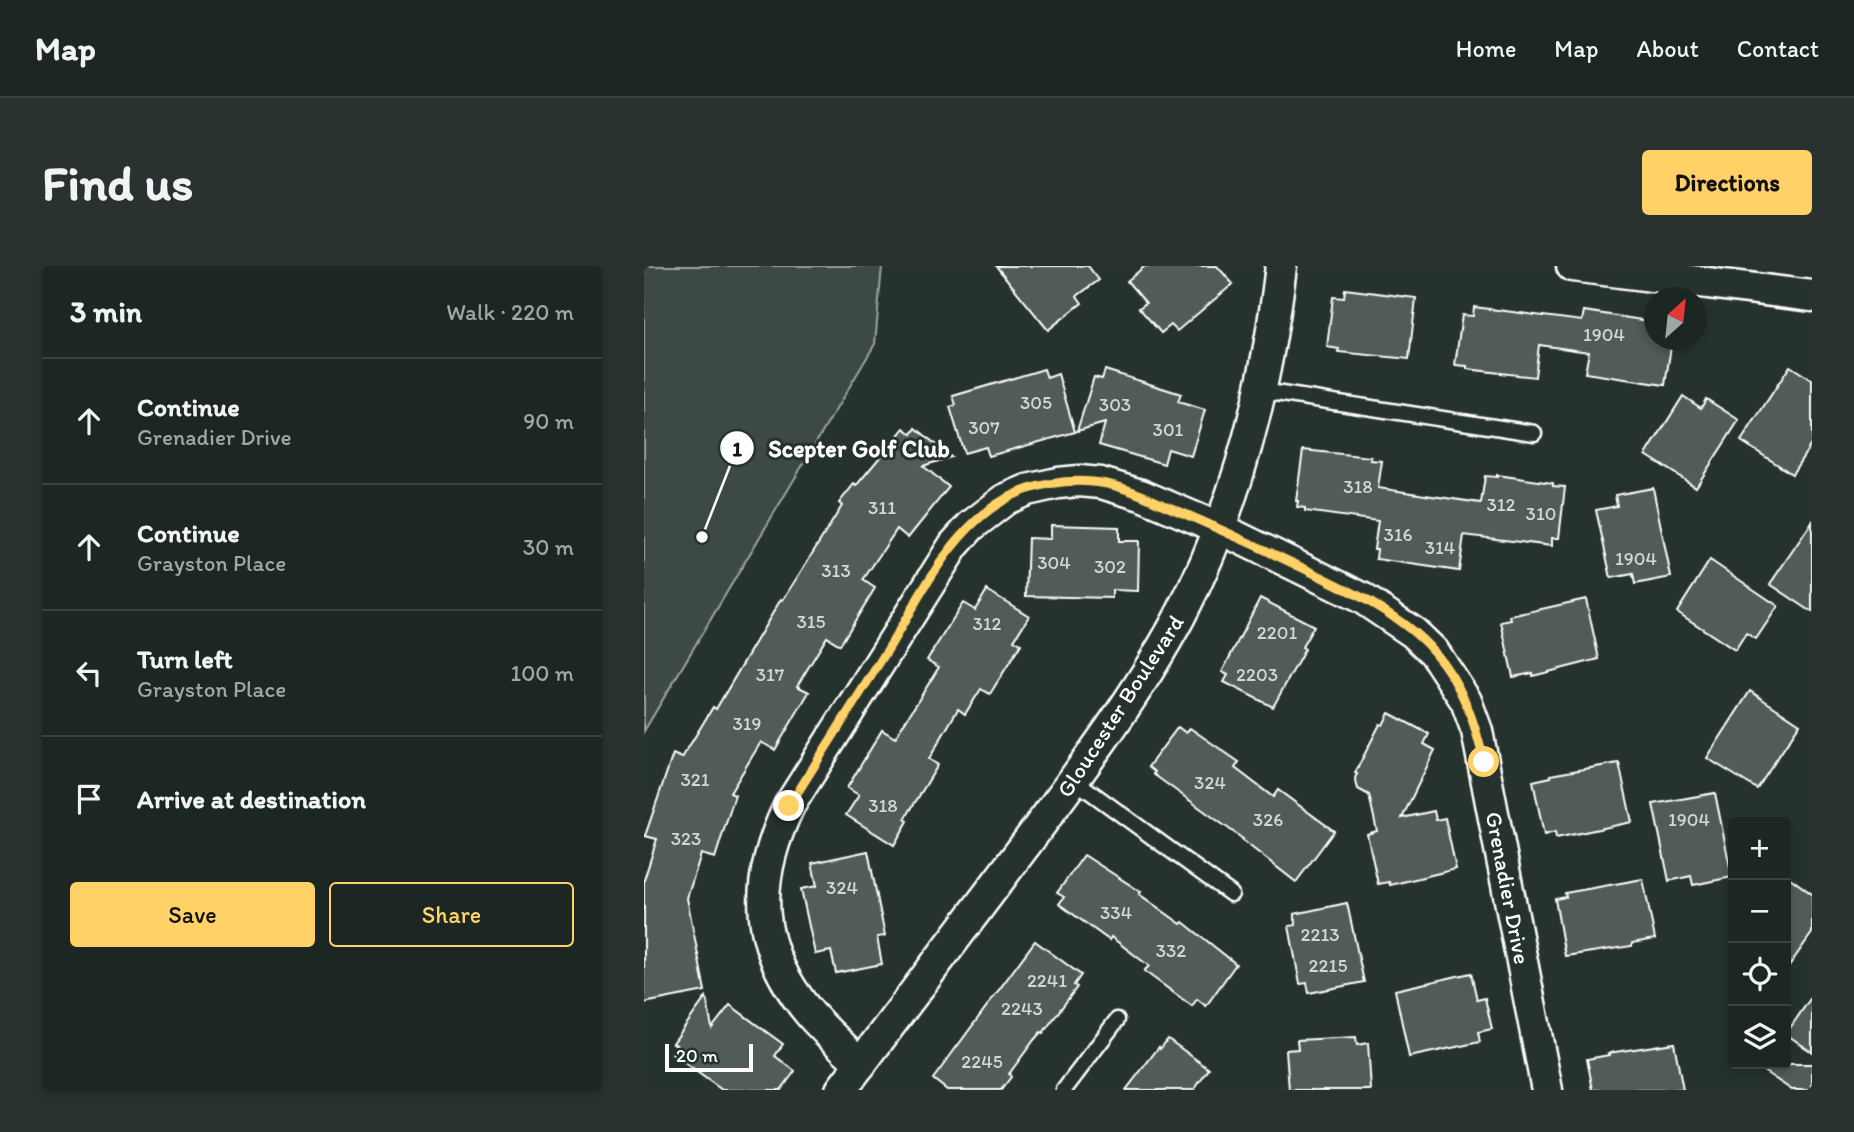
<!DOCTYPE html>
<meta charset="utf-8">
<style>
body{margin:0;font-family:Itim,sans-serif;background:#29322f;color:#f1f3f6}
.controls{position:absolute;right:21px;bottom:21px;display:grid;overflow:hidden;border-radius:7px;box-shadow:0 4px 10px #0003}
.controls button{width:63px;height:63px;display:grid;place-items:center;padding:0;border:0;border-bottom:2px solid #3a4340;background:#1c2622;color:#f1f3f6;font:35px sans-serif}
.compass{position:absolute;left:1000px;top:21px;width:63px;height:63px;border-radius:50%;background:#1c2622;box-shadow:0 4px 10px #0003;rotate:27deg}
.scale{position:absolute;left:21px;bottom:18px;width:88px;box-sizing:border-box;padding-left:7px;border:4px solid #fff;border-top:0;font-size:19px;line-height:24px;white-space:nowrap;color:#fff;-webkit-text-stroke:5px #26332d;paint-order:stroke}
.stop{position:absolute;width:21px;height:21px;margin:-16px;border:5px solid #ffd166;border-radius:50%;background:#fff}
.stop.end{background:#ffd166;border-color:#fff;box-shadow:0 2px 7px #0008}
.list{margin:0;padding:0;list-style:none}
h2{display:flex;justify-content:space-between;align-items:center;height:91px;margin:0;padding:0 28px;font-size:30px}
h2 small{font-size:23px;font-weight:400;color:#a0a5a5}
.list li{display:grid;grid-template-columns:46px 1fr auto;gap:21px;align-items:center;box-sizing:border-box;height:126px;padding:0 28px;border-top:2px solid #3a4340}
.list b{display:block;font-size:26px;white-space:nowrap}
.list p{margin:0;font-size:23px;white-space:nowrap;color:#a0a5a5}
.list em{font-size:23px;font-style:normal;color:#a0a5a5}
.actions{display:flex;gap:14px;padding:21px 28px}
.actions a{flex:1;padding:16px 0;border:2px solid #ffd166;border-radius:7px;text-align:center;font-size:24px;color:#ffd166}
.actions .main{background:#ffd166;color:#111}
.icon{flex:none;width:38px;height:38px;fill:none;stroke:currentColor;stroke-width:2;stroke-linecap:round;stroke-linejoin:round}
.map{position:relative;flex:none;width:1168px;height:824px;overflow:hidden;border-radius:7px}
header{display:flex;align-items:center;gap:42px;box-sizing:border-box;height:98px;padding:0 35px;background:#1c2622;border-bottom:2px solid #3a4340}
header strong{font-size:33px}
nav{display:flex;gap:38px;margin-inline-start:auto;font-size:24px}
.intro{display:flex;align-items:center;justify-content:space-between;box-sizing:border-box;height:168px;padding:0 42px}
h1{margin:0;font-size:49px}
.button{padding:18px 32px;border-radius:7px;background:#ffd166;color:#111;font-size:24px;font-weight:700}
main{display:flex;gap:42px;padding:0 42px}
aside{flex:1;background:#1c2622;border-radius:7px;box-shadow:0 4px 10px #0003}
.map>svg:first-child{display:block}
</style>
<header>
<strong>Map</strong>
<nav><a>Home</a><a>Map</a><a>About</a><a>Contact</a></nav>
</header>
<div class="intro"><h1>Find us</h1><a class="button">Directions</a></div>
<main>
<aside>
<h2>3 min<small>Walk · 220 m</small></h2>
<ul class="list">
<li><svg class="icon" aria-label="ahead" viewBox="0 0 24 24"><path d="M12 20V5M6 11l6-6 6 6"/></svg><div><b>Continue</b><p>Grenadier Drive</p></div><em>90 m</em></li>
<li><svg class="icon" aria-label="ahead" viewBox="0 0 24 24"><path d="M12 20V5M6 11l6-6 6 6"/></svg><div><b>Continue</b><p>Grayston Place</p></div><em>30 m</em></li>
<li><svg class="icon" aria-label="left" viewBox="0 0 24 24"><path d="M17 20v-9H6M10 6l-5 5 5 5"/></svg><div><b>Turn left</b><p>Grayston Place</p></div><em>100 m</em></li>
<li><svg class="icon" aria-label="arrive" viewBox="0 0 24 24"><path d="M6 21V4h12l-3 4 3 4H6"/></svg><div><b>Arrive at destination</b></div></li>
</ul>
<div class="actions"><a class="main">Save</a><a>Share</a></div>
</aside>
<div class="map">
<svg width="1168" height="824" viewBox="0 0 1168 824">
<rect width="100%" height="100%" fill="#26332d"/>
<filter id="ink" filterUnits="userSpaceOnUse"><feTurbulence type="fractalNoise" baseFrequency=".0143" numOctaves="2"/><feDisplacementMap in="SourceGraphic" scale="14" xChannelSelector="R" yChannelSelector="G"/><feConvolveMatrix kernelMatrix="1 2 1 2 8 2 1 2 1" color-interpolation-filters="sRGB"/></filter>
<g filter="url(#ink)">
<path fill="#3e4944" stroke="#9ea4a2" stroke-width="2" d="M0 0H238L231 78 0 465Z"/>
<g fill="#515c57" stroke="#fff" stroke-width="2">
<path d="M352 0H444L455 14 433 30 438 37 404 64Z"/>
<path d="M501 0H573L589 18 533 65 527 59 517 67 495 42 502 37 483 15Z"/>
<path d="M701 23 772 32 765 93 694 86 695 83 683 81 689 31 700 32Z"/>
<path d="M830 41 938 55 940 45 1011 56V74H1028L1021 119 941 107 945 86 895 79 891 111 823 103V100L811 99 818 49 829 50Z"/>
<path d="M1146 100 1168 114V177L1148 208 1097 175Z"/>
<path d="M400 103 403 112 414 108 431 166 345 190 342 181 320 187 306 141 312 139 309 130Z"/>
<path d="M461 104 537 128 534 136 561 144 547 190 524 183 520 198 455 179 461 157 433 165 450 111 458 113Z"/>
<path d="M1039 130 1057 142 1062 133 1095 154 1052 221 1002 189Z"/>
<path d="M260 162 268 168 272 162 307 191 279 200 305 221 264 272 253 263 219 314 231 322 196 379 183 371 153 420 165 426 131 484 117 476 86 527 91 529 71 592 57 588 43 632 61 725 0 737V614L13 573 1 570 29 488 38 492 69 441 72 443 137 333 139 334 198 240 195 237 210 218 212 220Z"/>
<path d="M659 184 727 191 726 194 738 195 734 222 781 229 837 237 841 210 853 211V209L909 217V220L921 221 915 272H908V280L820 269 815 305 732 293 733 283H730L734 255 661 245V242L653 241 654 235H652Z"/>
<path d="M1009 222 1027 311 991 318 989 308 967 312 952 244 973 240 971 229Z"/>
<path d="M1168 256V346L1126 318Z"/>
<path d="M407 259 475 261V275H495L494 325 468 324V332L382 330 384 272 407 273Z"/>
<path d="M1066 294 1134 340 1112 373 1102 367 1091 384 1033 346Z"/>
<path d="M343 324 385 350 370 374 377 378 346 428 337 423 321 448 314 443 285 493 294 499 261 553 264 555 250 579 202 549 215 529 203 522 238 464 251 472 295 401 283 394 319 337 331 344Z"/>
<path d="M616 332 670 360 658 381 661 383 629 441 580 416 584 409 578 406Z"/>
<path d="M942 333 955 393 889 410V407L869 411 857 356 867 354 866 350Z"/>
<path d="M1106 425 1156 458 1113 523 1063 492Z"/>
<path d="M745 447 785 468 780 478 791 484 758 552 790 545 792 554 801 552 812 603 746 619 745 616 734 618 723 568 733 565 725 529 714 523 711 512 713 508 711 507 736 458 739 459Z"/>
<path d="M534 461 542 467 546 462 595 496 591 502 629 531 634 524 690 565 652 616 598 574 599 573 509 508 511 506 504 501Z"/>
<path d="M975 497 988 556 912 572 911 566 900 569 889 515 907 511 906 509Z"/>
<path d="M1071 527 1088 611 1049 619 1047 610 1025 615 1009 538Z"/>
<path d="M224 585 241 670 233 671 238 698 192 707 187 685 171 688 157 623 173 620 168 597Z"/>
<path d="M440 589 497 626 495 628 537 658 539 656 592 698 562 740 553 733 548 740 500 705 505 700 467 671 465 674 415 638 420 631 413 627Z"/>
<path d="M1142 609 1168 628V667L1142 704Z"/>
<path d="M999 613 1011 673 988 677V680L921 690 911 633 922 631 921 627Z"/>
<path d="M703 637 720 716 665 727 663 717 656 718 645 660 652 659 650 648Z"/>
<path d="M391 675 437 709 430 719 433 721 399 767 397 766 390 774 365 808 367 811 357 824H303L289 813Z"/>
<path d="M827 707 833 734 841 732 848 763 834 766 836 776 765 791 751 724Z"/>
<path d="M1168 730V786L1142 768Z"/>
<path d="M62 731 68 762 86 739 139 778 131 790 151 805 137 824H78L28 788 34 780 29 777Z"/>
<path d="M712 771 713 779 724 777 727 824H645L642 784 654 783 653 774Z"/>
<path d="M524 773 565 803 550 824H482L515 781 516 783Z"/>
<path d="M1030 777 1039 824H949L943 793 965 789 964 787Z"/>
<path d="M1109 798H1168V824H1148Z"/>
</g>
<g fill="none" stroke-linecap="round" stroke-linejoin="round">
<g stroke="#fff" stroke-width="19">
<g id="service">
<path d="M618 125 890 167"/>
<path d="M430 514 587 628"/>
<path d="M420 824 473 754"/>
</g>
</g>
<g stroke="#fff" stroke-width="35">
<g id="minor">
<path d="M928 0 1168 30"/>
<path d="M217 798C200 782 182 766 167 749 110 682 108 617 145 540L310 279 327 260 362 233 383 224 414 217 435 215 457 217 497 229 575 262 718 332 770 367 790 386 822 435 833 465 903 824"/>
<path d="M197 824C258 744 318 663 379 582 434 508 492 432 536 350 593 241 623 121 637 0"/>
</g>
</g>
<use href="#service" stroke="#26332d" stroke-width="14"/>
<use href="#minor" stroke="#26332d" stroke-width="30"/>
</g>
</g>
<g fill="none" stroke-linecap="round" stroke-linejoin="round" filter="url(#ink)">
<path stroke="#ffd166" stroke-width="9" d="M145 540C178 488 211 435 244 383 276 331 305 266 360 234 388 218 425 212 457 217 482 221 504 232 527 242 558 255 588 269 619 283 673 310 751 340 790 386 818 418 831 456 840 496"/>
</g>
<g text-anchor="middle" stroke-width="6" stroke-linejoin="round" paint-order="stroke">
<g font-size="19" fill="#d4d6d5">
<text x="960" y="75">1904</text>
<text x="392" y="143">305</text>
<text x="471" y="145">303</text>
<text x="340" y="168">307</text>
<text x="524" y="170">301</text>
<text x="714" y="227">318</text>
<text x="857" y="245">312</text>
<text x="238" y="248">311</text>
<text x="897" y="254">310</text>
<text x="754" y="275">316</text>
<text x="796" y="288">314</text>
<text x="992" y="299">1904</text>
<text x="410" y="303">304</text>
<text x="466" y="307">302</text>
<text x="192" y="311">313</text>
<text x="167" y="362">315</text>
<text x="343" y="364">312</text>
<text x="633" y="373">2201</text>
<text x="126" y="415">317</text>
<text x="613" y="415">2203</text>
<text x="103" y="464">319</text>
<text x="51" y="520">321</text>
<text x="566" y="523">324</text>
<text x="239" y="546">318</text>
<text x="624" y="560">326</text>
<text x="1045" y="560">1904</text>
<text x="42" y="579">323</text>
<text x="198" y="628">324</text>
<text x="472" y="653">334</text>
<text x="676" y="675">2213</text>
<text x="527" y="691">332</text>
<text x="684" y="706">2215</text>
<text x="403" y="721">2241</text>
<text x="378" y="749">2243</text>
<text x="338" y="802">2245</text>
</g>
<g font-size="23" fill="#fff" stroke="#26332d">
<text transform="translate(476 440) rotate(-57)" y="8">Gloucester Boulevard</text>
<text transform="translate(864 622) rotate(79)" y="8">Grenadier Drive</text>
</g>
</g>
<path fill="none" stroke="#fff" stroke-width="2.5" d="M58 271L93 182"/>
<g fill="#fff" stroke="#26332d" stroke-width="2.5">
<circle cx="58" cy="271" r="7"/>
<circle cx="93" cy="182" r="18"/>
</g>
<g font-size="21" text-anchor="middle" font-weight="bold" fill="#111">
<text x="93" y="190">1</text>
</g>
<g font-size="24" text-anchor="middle" font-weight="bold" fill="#fff" stroke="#26332d" stroke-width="6" stroke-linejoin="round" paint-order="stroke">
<text x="215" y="191">Scepter Golf Club</text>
</g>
</svg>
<div class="controls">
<button>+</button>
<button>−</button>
<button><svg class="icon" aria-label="locate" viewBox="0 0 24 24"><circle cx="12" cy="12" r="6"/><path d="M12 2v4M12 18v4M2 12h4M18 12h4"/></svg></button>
<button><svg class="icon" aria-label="layers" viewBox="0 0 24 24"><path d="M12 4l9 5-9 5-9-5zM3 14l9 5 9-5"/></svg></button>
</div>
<svg class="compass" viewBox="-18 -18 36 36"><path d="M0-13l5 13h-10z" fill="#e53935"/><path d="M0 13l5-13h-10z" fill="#a0a5a5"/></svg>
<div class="scale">20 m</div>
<div class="stop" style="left:840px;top:496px"></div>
<div class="stop end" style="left:145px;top:540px"></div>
</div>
</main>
